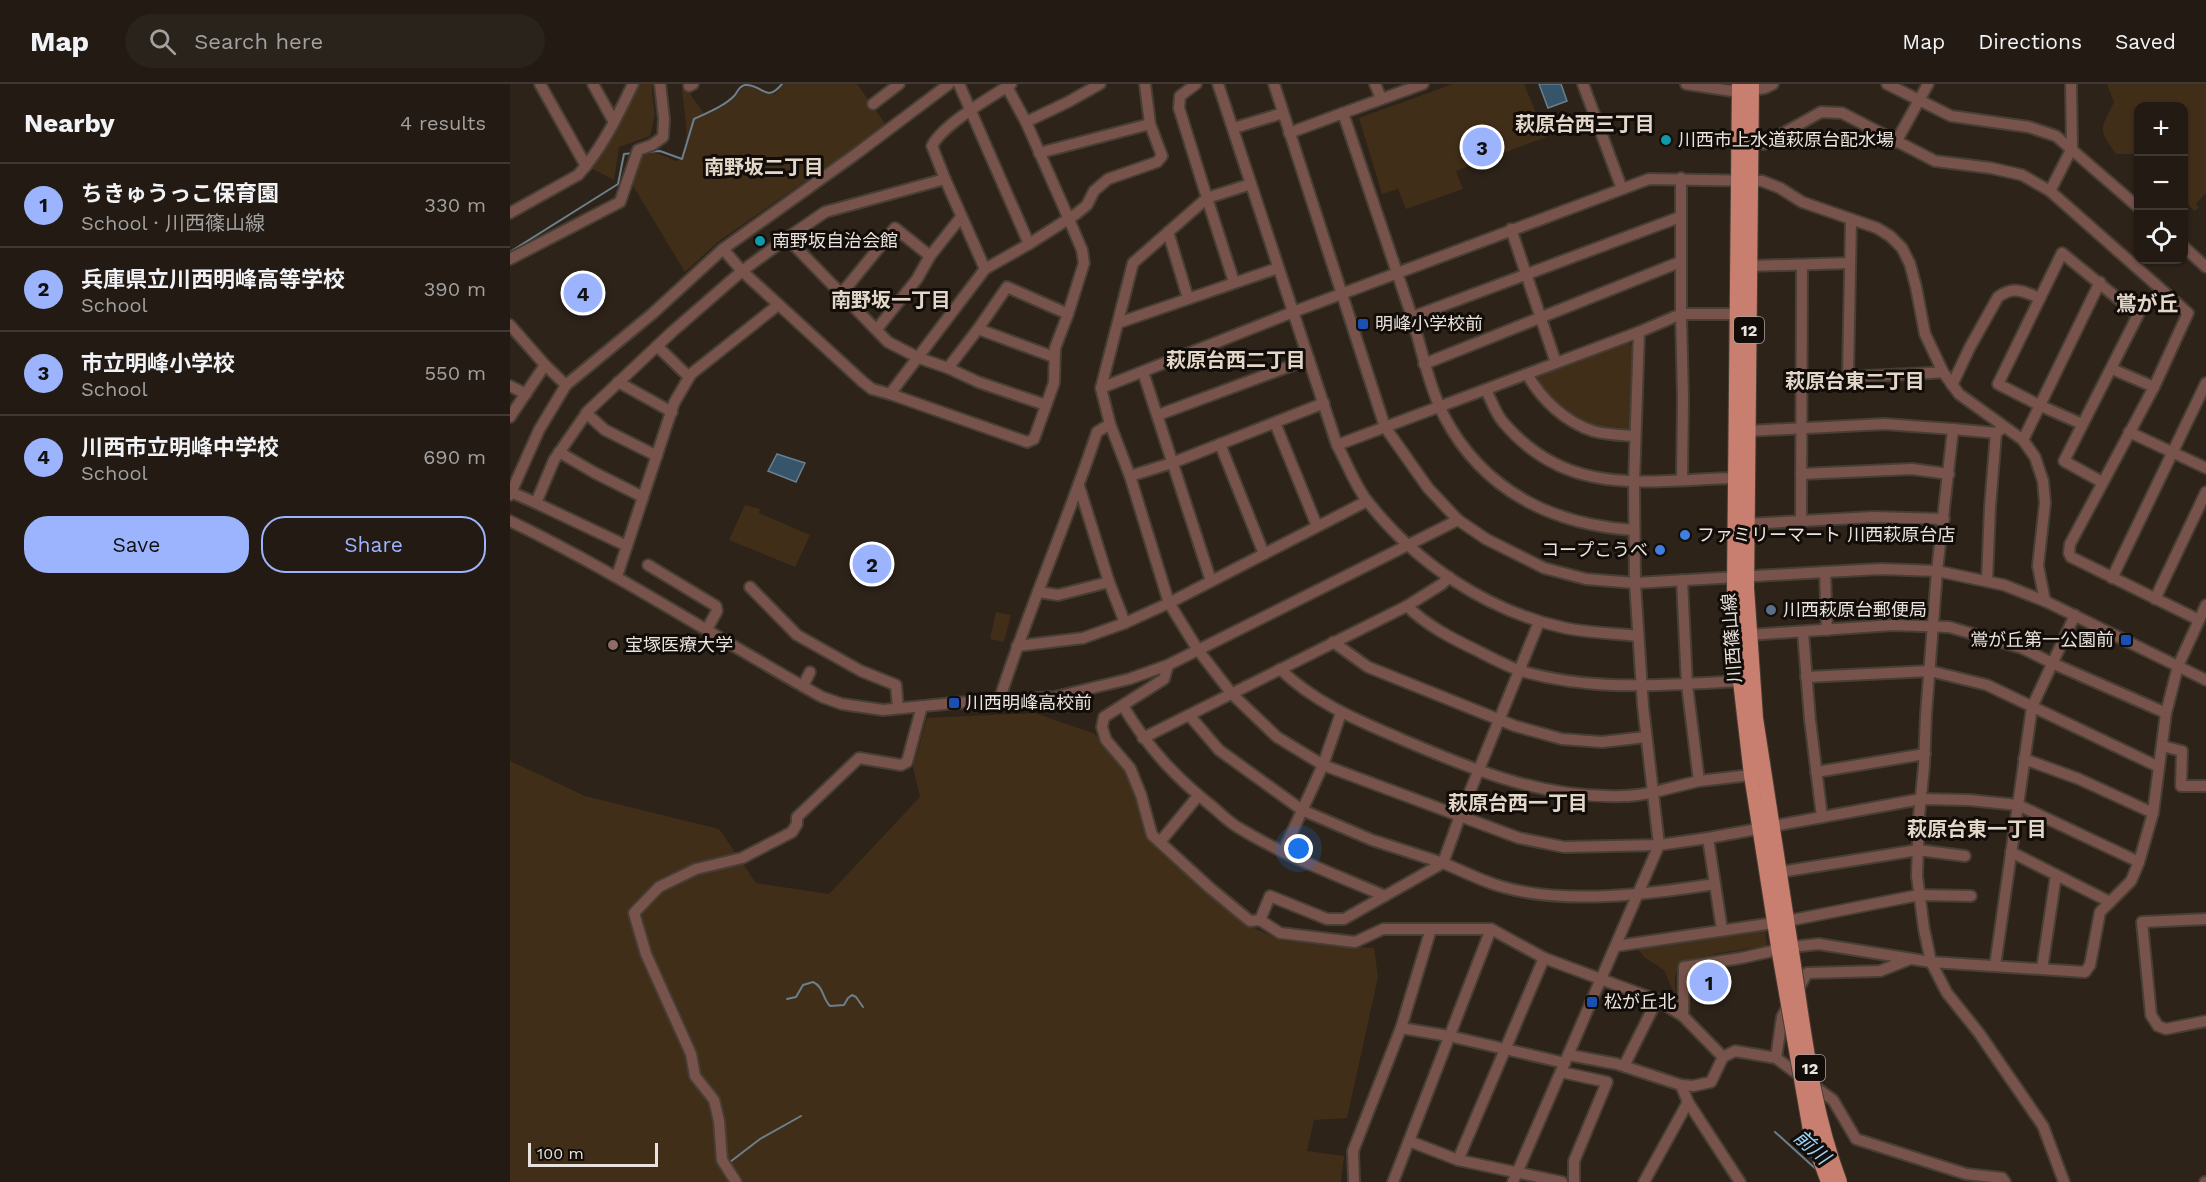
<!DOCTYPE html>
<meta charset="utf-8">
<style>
body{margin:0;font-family:"Work Sans","Noto Sans JP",sans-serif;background:#2a231c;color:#f1f3f6}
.controls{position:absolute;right:18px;top:18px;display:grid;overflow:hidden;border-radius:12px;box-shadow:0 2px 4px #0004}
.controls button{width:54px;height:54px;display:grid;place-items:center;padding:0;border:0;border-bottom:2px solid #3f3833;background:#221a13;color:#f1f3f6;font:30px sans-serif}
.scale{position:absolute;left:18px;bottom:15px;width:130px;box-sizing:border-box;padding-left:6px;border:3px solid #eae3dd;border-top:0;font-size:16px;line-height:21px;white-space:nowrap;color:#eae3dd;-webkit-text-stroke:4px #120d09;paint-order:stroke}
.you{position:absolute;left:789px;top:765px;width:21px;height:21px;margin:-15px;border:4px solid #fff;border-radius:50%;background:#1a73e8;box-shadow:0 0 0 9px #1a73e833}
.badge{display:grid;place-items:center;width:39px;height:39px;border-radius:50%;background:#9bb4fd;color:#111;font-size:20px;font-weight:700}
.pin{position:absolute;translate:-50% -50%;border:3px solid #fff;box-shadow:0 2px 6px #0006}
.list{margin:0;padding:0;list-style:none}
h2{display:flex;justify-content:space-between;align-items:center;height:78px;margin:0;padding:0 24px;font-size:26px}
h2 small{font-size:20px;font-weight:400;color:#a2a1a0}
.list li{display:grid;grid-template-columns:39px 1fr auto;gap:18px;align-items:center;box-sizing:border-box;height:84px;padding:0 24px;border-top:2px solid #3f3833}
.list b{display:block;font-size:22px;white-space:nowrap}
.list p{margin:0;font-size:20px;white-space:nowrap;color:#a2a1a0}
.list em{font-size:20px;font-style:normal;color:#a2a1a0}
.actions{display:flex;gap:12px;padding:18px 24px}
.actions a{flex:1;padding:14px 0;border:2px solid #9bb4fd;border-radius:24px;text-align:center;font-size:21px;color:#9bb4fd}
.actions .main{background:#9bb4fd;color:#111}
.icon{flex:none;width:33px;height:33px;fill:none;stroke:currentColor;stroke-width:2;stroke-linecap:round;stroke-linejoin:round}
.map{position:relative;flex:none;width:1696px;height:1098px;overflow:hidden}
header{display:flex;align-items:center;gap:36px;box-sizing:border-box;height:84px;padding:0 30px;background:#221a13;border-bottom:2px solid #3f3833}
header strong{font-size:28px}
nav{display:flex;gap:33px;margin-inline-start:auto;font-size:21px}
.search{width:420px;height:54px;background:#2a231c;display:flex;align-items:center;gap:15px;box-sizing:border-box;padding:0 21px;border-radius:33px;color:#a2a1a0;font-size:22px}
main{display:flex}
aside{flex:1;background:#221a13}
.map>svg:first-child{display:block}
</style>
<header>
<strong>Map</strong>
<div class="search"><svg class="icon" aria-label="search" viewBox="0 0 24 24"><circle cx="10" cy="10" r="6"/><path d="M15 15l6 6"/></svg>Search here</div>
<nav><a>Map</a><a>Directions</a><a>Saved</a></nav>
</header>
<main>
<aside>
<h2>Nearby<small>4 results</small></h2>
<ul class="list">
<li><span class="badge">1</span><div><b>ちきゅうっこ保育園</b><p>School · 川西篠山線</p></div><em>330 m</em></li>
<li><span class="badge">2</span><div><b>兵庫県立川西明峰高等学校</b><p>School</p></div><em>390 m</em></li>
<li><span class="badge">3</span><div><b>市立明峰小学校</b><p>School</p></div><em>550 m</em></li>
<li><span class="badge">4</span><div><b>川西市立明峰中学校</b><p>School</p></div><em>690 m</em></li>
</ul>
<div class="actions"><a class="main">Save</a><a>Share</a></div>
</aside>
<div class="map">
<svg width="1696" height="1098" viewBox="0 0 1696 1098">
<rect width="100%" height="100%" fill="#2d2319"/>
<g fill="#412e19">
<path d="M125 0H143L142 9 145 30 140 52 109 63 104 96 79 83Z"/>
<path d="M273 0H347L376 41 209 157 175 188 122 100C130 67 133 61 165 77L172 75C181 56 174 27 172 6L175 2 194 30C205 28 216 22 224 14 229 10 230 3 238 2 248 0 255 11 265 10Z"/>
<path d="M943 0H1014L1036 53 946 87 953 105 896 125 888 105 872 110 849 34Z"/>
<path d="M1597 0H1696V109L1686 120 1689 124 1684 127 1674 115V22H1628V70H1606C1587 43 1591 46 1604 18Z"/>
<path d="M1115 257 1118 258 1122 263 1121 342 1119 345C1095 351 1060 333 1042 316 1037 311 1032 304 1028 298V291Z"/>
<path d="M235 421 250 425 249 429 300 451 285 483 219 456Z"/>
<path d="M486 528 501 531 494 558 480 555Z"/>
<path d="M525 629 585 650 615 685 639 756 737 841 773 857 864 864 868 893 837 1034 804 1036 797 1067 834 1072 831 1098H0V677L75 712 209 745 246 799 319 810 410 713 403 683 417 634Z"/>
<path d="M1255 844 1257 862C1241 865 1180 871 1170 882 1163 889 1165 904 1166 914L1154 886 1134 873 1128 865Z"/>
</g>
<g fill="#36546a" stroke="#6c7f8c" stroke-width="1.5">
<path d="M1029 0H1051L1057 17 1038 24Z"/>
<path d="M267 370 295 379 286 398 258 387Z"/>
</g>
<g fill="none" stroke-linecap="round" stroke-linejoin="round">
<g stroke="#6c7f8c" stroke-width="2">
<path d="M136 68 150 67 172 75 184 35C197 29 215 22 225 11 228 7 229 2 235 1 254 0 255 20 272 0"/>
<path d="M0 168 108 100 114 70 124 69"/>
<path d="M277 915 286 913 293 901 303 898C314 903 312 914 320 922L334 921 338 914 342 911 346 913 353 923"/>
<path d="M1265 1048 1307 1086"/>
<path d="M220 1078 250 1055 291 1032"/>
</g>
<g stroke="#473e34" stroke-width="14">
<g id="minor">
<path d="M30 0 76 82"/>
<path d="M83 0 104 38"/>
<path d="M449 0 519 160"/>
<path d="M501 0C480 14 433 40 422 62L435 95 315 128 277 154 378 258 409 274 438 284 468 298 536 321"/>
<path d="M686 0 670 12 669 24 697 114 623 179 591 304 600 340 620 392 659 519 688 566 722 610 767 653 813 681 1009 754 1054 763 1149 761 1198 754 1411 715 1459 716 1508 721 1629 778 1643 729 1656 629 1668 582 1696 521"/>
<path d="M708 0 827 361C837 379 845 402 858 418 907 480 977 527 1055 544 1079 549 1104 549 1128 552"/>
<path d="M764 0 875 343 918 404 948 436 976 455 1034 484 1076 495 1125 499 1315 488 1371 485 1427 487 1494 501 1537 518 1696 596"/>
<path d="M865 0 871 14"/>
<path d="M913 0 833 29C855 94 877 159 899 224 911 260 917 298 934 332 973 407 1043 441 1124 446"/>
<path d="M1073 0 1112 105"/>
<path d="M1176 0 1229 8 1255 4 1263 0"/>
<path d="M1377 0 1441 32 1519 43 1546 52 1628 123"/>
<path d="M179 2 183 0"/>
<path d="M497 3 516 38 558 133 572 166 574 179 558 230 545 264 544 299 524 355 517 358 380 310 475 185 519 160 566 130 577 121 584 107 598 95 647 78 652 72 640 40 635 0"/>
<path d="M363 20 389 0"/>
<path d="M516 38 558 18 590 0"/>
<path d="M724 44 773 29"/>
<path d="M779 49 833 29"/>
<path d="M1386 58 1418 0"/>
<path d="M1254 60 1311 28 1332 29 1425 77 1481 84 1512 91 1540 107 1678 229 1644 303 1560 460 1559 469 1561 473 1689 536"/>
<path d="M529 69 640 40"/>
<path d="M435 95 475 185"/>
<path d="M1540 107 1562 64 1561 0"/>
<path d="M0 129 68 91C92 65 108 31 123 0"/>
<path d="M1001 145 1046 279"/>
<path d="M658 148 678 214"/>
<path d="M1674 163 1696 183"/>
<path d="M213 165 232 187 353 298 362 305 380 310"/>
<path d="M0 175 110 118 128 66 142 61 153 53 154 35 150 0"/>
<path d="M1239 182 1340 179"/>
<path d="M724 198 697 114 741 100"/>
<path d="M332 209 385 144 420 172"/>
<path d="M902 233 1170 133"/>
<path d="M608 239 768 184"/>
<path d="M0 241 35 281"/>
<path d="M367 245 407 195 420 172 451 133"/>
<path d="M147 262 179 293"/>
<path d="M544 273 468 245 497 203 558 230"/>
<path d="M914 280 1170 178"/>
<path d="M438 284 468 245"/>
<path d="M1602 285 1644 303"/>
<path d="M633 288 701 497"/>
<path d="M1017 290C1031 315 1055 338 1083 347 1097 351 1112 351 1125 352"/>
<path d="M1338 291 1341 135"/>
<path d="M1291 296C1339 291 1386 292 1433 288"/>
<path d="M108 298 162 328"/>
<path d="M1442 301 1460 263 1488 213C1504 201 1514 208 1530 214"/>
<path d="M0 302 16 310"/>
<path d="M591 304 783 228 1139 95 1252 97 1270 104 1292 118 1367 144 1380 152 1392 164 1400 180 1406 203 1415 250 1433 288 1449 310 1513 356 1525 373 1533 397 1535 419 1528 482 1535 517"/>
<path d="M976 306C981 316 986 330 993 338 1058 415 1137 396 1225 394"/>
<path d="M76 329 95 346 147 372"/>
<path d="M648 331 799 275"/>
<path d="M0 333 35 281 56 301"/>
<path d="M765 339 807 442"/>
<path d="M1572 340 1531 322 1488 300 1552 169 1628 231 1554 377 1592 398"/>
<path d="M1494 343 1486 349 1443 345 1427 487 1416 631 1414 682 1409 732 1407 792 1414 845 1421 878 1437 909 1469 949 1533 1042 1554 1098"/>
<path d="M1238 347 1374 340 1443 345"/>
<path d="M1619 348 1696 384"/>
<path d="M1513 356 1590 198"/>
<path d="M710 360 754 470"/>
<path d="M827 361 1129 248"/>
<path d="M49 368 85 389 133 413"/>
<path d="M1291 390 1402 385 1439 390"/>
<path d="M620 392 662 379 814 319"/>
<path d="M1172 395 1173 315 1171 230H1226"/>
<path d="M569 402 599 498 615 539"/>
<path d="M1 408 26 419"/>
<path d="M0 411 29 346 56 301 142 230 213 165 346 70 439 0"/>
<path d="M0 437C108 489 208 555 312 613L332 620 373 626 444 619 545 613 619 595 658 581 948 436"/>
<path d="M1291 437 1363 433 1434 435"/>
<path d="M1236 440 1291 437 1292 181"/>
<path d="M117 462 26 419 44 376 78 327 162 248 232 187 277 154"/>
<path d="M138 481 206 522 207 527 197 545"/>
<path d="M1315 488 1317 546"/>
<path d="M107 492 164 319 181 290 268 221"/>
<path d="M1602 494 1696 299"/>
<path d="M1172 496 1177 601 1189 697 1241 691"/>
<path d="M1477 497 1480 423 1486 349"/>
<path d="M240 503 287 551 351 587 386 601 388 624"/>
<path d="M528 508 548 511 599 498"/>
<path d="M1645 515 1696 408"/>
<path d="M897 522C916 541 941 554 966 566 980 573 996 582 1011 587 1083 608 1156 601 1230 597"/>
<path d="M1293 548 1300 636 1312 733"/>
<path d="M1239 551 1383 541 1439 543 1512 564 1542 579 1656 629"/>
<path d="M823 558 858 583 1005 642 1052 655 1092 658 1136 653"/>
<path d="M507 562 573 554 615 539 659 519 857 417"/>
<path d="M658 581 654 595 594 633 592 643 596 656 620 684 631 711 642 751 700 804 740 837 750 836 760 812 817 835H834L933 779C953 787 973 798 993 803 1057 821 1140 810 1205 800"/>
<path d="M770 585C805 619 847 636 891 655 963 686 1034 715 1113 712 1138 712 1165 702 1189 697"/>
<path d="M1296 593 1420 587 1477 601 1649 683"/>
<path d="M293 602 300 588"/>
<path d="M489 617C518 526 557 439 587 348L600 340"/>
<path d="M613 622C639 665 665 693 704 724 712 731 720 739 729 744 775 772 826 791 875 812"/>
<path d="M679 631 709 666 792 726 862 756 933 779 950 732 1029 538"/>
<path d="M633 654 897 522 932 500 939 493"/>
<path d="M1652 662 1672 667 1671 702H1696"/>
<path d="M1514 675 1569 695 1643 729"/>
<path d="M1306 688 1415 670"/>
<path d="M1198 754 1212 846"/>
<path d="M650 758 688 712"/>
<path d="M773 768 813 681 831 629"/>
<path d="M1501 768 1600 818"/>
<path d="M1270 788 1408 766 1455 772"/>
<path d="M1696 835 1632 838 1641 931 1648 942 1656 945 1696 937"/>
<path d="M750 836 770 849 845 858 873 845H981L1034 874 1147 916 1114 982"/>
<path d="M1277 837 1409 811 1461 812"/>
<path d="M1106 862 1264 839"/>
<path d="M1485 882 1522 623 1565 531"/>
<path d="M1532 885 1546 791"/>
<path d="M1287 907 1297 889 1370 887 1400 875"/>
<path d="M1147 916 1173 932"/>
<path d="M1279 920 1272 933 1266 974 1323 1016 1346 1055 1456 1090 1492 1094 1495 1098"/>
<path d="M891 944 939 952 1055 979"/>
<path d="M1059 971 1107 980 1171 1001 1183 1002 1201 998 1213 973 1173 932 1174 883 1231 874 1281 863 1309 860 1421 878 1575 888 1580 881 1590 828 1621 797 1629 778"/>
<path d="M1213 973 1225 967 1266 974"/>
<path d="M1051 988 1097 998 1064 1077V1098"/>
<path d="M1171 1001 1178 1018 1230 1098"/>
<path d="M899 1057 948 1076 1052 1098"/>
<path d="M948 1076 1034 874"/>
<path d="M226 1098 212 1076 209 1037 204 1016 185 992 181 970 136 870 124 829 149 803 186 785 232 774 282 748 287 740V733L349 674 391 681 397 678 412 622"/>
<path d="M844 1098 843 1067 891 944 921 845"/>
<path d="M883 1098 981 845"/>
<path d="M1003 1098 1149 761 1133 622 1125 499 1124 398 1129 248 1171 230V94"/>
<path d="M1134 1098 1178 1018"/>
<path d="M1695 1098H1696"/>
</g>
</g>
<g stroke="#473e34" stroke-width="16">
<g id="major">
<path d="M1229 0 1224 504 1230 597 1241 691 1269 869"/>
<path d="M1242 0 1237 504 1246 634 1282 868"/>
</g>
</g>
<use href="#minor" stroke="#77534c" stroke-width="10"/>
<use href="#major" stroke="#c87f70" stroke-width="14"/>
<g stroke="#473e34" stroke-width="16" stroke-linecap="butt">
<g id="major-bridge">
<path d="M1282 868C1294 945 1302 1024 1330 1098"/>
<path d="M1269 869 1301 1052 1318 1098"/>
</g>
</g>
<use href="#major-bridge" stroke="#c87f70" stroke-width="14"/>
</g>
<g fill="#0f9aa8" stroke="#120d09" stroke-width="2">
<circle cx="1156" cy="56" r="6"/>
<circle cx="250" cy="157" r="6"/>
</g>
<g fill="#1a4fb4" stroke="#120d09" stroke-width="2">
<rect x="847" y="234" width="12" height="12" rx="3"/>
<rect x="1610" y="550" width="12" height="12" rx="3"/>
<rect x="438" y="613" width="12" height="12" rx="3"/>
<rect x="1076" y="912" width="12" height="12" rx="3"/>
</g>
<g fill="#3f7fe0" stroke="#120d09" stroke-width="2">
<circle cx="1175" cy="451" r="6"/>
<circle cx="1150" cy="466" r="6"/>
</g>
<circle fill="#5c6f8a" stroke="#120d09" stroke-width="2" cx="1261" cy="526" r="6"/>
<circle fill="#8d6e63" stroke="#120d09" stroke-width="2" cx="103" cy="561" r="6"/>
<g text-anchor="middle" stroke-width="6" stroke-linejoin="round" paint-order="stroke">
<g fill="#120d09" stroke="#a9a39d" stroke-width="1.5">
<rect x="1224" y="233" width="30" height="26" rx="4.5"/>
<rect x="1285" y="971" width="30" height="26" rx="4.5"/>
</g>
<g font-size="16" font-weight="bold" fill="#eae3dd">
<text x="1239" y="252">12</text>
<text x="1300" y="990">12</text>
</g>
<g font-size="18" fill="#eae3dd" stroke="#120d09" text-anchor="start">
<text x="1168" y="62">川西市上水道萩原台配水場</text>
<text x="262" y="163">南野坂自治会館</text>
<text x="865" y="246">明峰小学校前</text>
<text x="1187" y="457">ファミリーマート 川西萩原台店</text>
<text x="1138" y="472" text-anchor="end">コープこうべ</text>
<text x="1273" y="532">川西萩原台郵便局</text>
<text x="1604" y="562" text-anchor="end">鴬が丘第一公園前</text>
<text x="115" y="567">宝塚医療大学</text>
<text x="456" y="625">川西明峰高校前</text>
<text x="1094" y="924">松が丘北</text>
</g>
<g font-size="18" fill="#eae3dd" stroke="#120d09">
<text transform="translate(1222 554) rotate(-94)" y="6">川西篠山線</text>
</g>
<g font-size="20" font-weight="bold" fill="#e3d7c9" stroke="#120d09">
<text x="1075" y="47">萩原台西三丁目</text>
<text x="254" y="90">南野坂二丁目</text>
<text x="381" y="223">南野坂一丁目</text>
<text x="726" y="283">萩原台西二丁目</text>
<text x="1345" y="304">萩原台東二丁目</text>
<text x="1008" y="726">萩原台西一丁目</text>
<text x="1467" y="752">萩原台東一丁目</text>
</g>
<g font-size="20" font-style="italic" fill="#9cd3fc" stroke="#120d09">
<text transform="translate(1302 1063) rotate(42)" y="7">前川</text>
</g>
<g font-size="21" font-weight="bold" fill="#e3d7c9" stroke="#120d09">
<text x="1637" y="227">鴬が丘</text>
</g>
</g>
</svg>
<div class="controls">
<button>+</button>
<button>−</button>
<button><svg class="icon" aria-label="locate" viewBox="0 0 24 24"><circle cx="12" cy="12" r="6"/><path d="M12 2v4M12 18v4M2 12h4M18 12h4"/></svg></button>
</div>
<div class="scale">100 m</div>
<div class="you"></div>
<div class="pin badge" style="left:1199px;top:898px">1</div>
<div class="pin badge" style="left:362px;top:480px">2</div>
<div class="pin badge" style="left:972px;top:63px">3</div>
<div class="pin badge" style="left:73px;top:209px">4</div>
</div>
</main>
